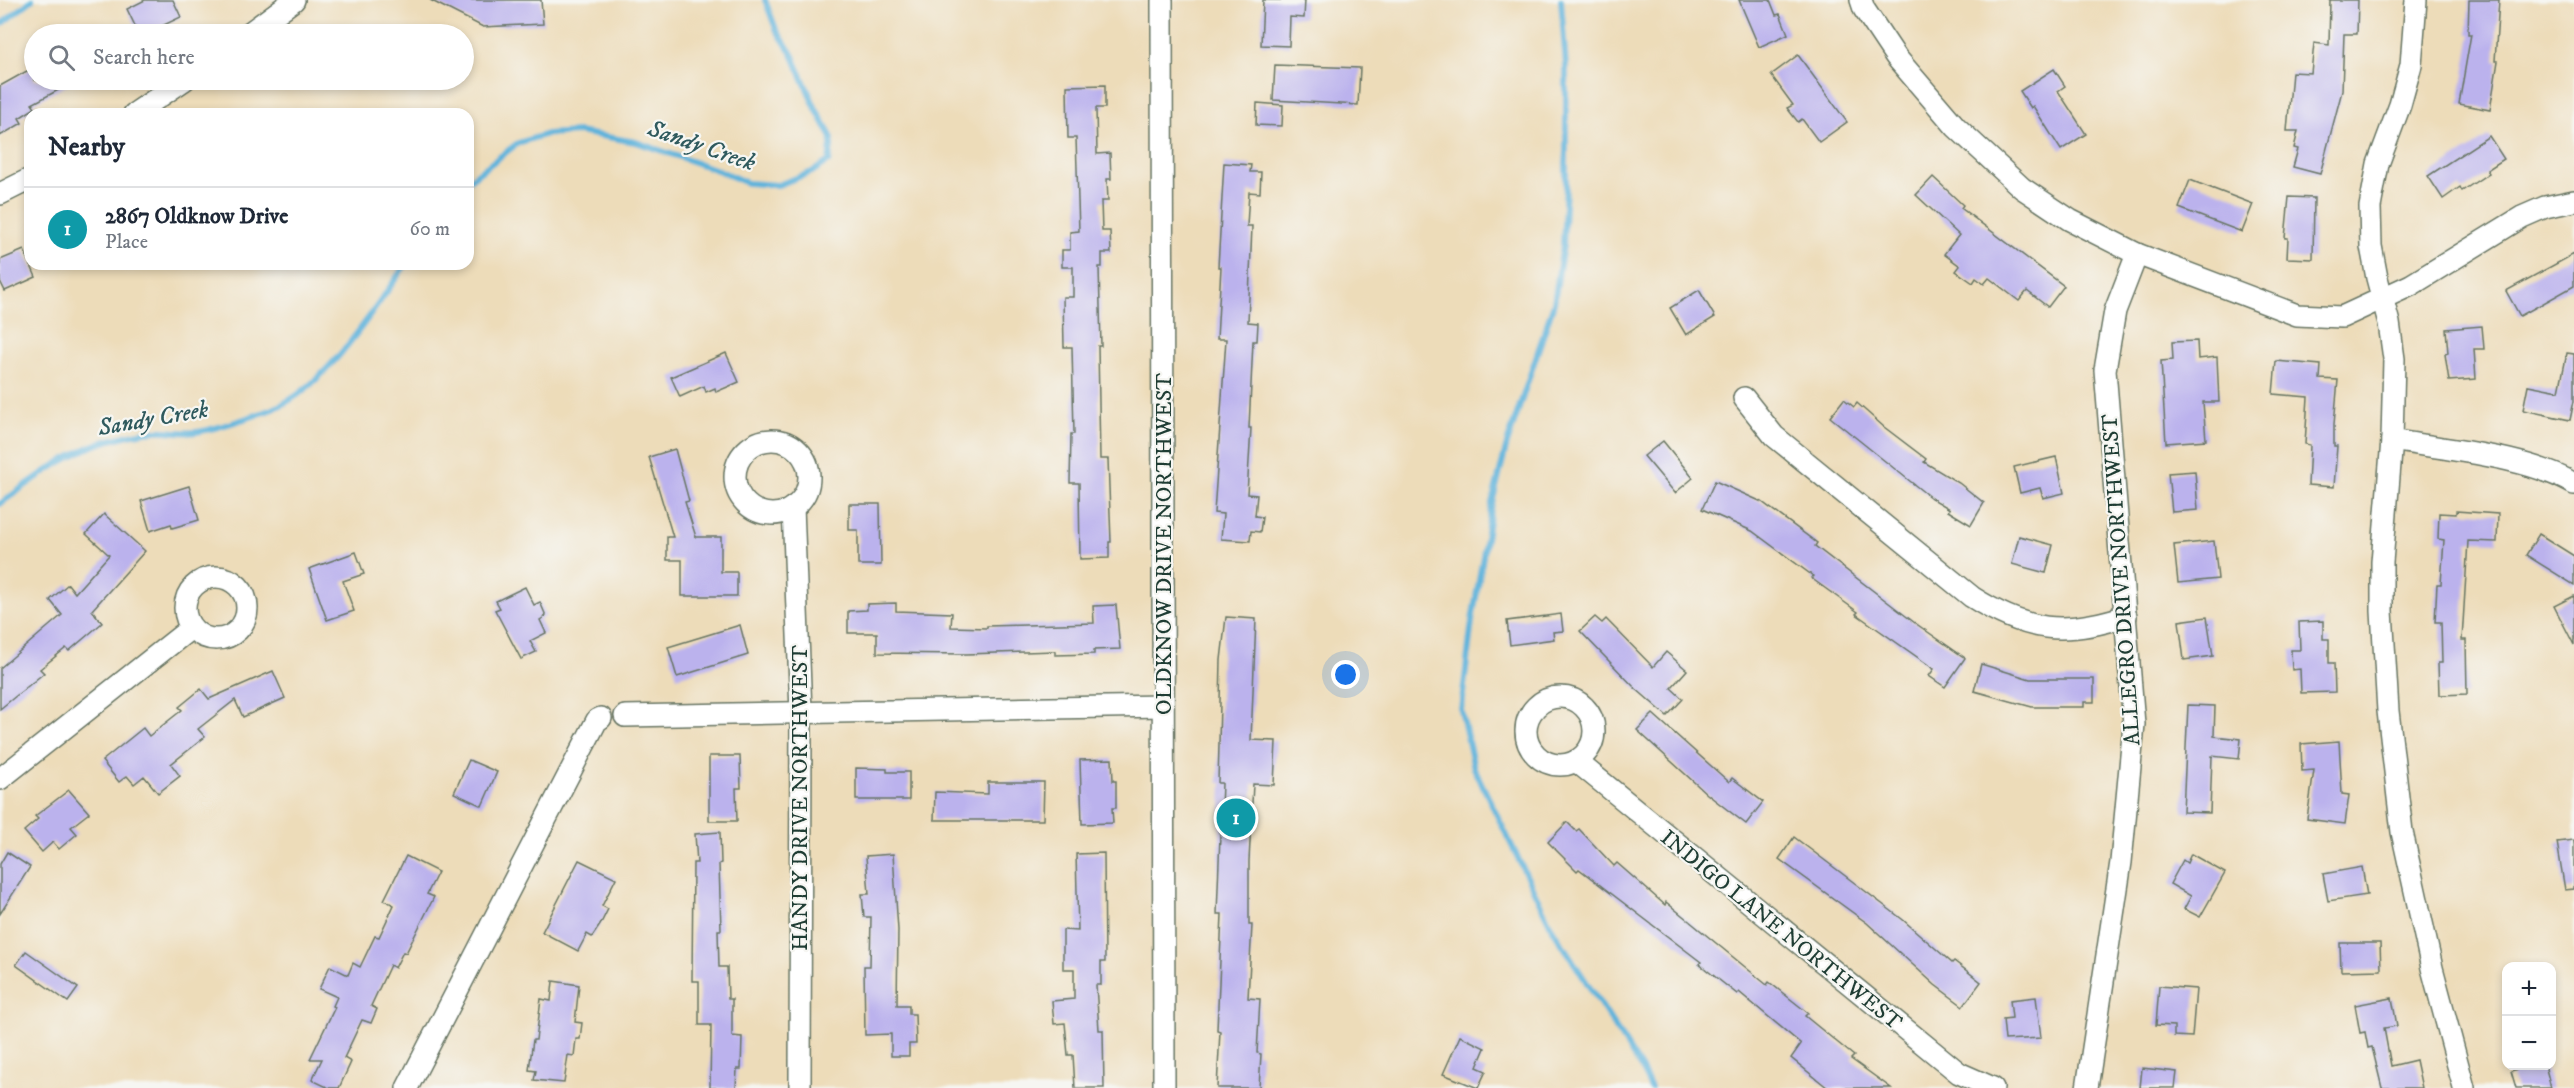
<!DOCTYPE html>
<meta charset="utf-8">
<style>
body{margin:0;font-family:"IM FELL DW Pica",serif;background:#f6f6f7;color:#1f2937}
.controls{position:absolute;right:18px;bottom:18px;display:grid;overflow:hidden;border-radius:12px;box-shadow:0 3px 9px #0003}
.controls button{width:54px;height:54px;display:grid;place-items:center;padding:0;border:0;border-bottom:2px solid #e0e1e3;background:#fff;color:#1f2937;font:30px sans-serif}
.you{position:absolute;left:1346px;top:675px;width:21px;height:21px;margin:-15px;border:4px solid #fff;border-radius:50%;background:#1a73e8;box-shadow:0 0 0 9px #1a73e833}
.badge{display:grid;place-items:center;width:39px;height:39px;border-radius:50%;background:#d1495b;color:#fff;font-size:20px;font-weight:700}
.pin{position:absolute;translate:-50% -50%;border:3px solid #fff;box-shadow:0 2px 6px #0006}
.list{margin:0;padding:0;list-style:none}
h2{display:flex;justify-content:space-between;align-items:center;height:78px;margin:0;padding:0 24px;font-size:26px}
h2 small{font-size:20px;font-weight:400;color:#747a83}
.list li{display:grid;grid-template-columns:39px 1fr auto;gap:18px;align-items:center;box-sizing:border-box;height:84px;padding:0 24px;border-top:2px solid #e0e1e3}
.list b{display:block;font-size:22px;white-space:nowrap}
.list p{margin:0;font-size:20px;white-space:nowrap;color:#747a83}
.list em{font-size:20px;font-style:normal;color:#747a83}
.icon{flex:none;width:33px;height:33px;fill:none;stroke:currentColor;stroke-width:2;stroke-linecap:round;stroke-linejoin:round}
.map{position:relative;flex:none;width:2574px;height:1088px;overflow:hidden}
.search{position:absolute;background:#fff;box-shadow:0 3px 9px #0003;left:24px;top:24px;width:450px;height:66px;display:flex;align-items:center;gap:15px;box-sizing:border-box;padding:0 21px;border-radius:33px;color:#747a83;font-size:22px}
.panel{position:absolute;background:#fff;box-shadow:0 3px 9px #0003;left:24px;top:108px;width:450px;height:162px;border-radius:18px}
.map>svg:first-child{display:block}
</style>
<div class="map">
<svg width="2574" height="1088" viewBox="0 0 2574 1088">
<rect width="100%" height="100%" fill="#f6f6f2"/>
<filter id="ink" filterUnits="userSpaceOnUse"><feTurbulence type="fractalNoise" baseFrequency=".0167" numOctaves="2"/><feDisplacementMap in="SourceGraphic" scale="12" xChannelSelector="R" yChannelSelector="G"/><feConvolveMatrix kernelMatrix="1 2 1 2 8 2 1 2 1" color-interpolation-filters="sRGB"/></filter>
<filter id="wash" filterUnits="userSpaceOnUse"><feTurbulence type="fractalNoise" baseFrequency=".008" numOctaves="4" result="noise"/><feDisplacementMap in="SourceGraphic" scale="24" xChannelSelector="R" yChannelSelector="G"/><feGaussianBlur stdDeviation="1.35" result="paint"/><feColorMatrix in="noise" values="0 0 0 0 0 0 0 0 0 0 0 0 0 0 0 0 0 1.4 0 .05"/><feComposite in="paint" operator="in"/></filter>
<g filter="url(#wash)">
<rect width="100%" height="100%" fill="#eddcb9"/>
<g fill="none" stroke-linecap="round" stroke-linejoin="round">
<g stroke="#5fb3db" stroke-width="6">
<path d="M1561 0 1566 67V185L1563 245 1554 303 1507 444 1492 503 1472 621 1461 710 1474 768 1552 928 1641 1068 1651 1088"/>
<path d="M0 25 32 0"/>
<path d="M468 181 518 143 547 134 578 132 636 142 720 171 747 183 778 185 812 172 829 161 832 138 816 109 792 54 776 29 765 0"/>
<path d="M0 504C33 480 70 451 110 440 124 436 141 432 155 431 168 430 183 434 196 432 210 431 271 411 283 404 332 378 374 309 406 264"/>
</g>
</g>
<g id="blocks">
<g fill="#bbb2ed">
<path d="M145 0H173L181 17 145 34H139L127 9Z"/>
<path d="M430 0H541L543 24 483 27Z"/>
<path d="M1263 0H1305L1304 18 1290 17 1289 46 1261 45Z"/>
<path d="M1739 0H1770L1776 15 1780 14 1788 34 1759 47Z"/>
<path d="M2330 0H2358L2357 34H2344L2342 91 2320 174 2293 167 2298 149 2294 148 2298 131H2287L2292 72 2311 73 2314 43 2329 45Z"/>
<path d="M2469 0H2499L2495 61H2498L2490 110 2459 104 2471 34H2468Z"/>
<path d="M1798 55 1847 122 1819 142 1802 119 1798 122 1787 108 1793 105 1771 75Z"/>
<path d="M1275 65 1360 68 1358 105 1273 100Z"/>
<path d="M34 67V80H77L32 104 35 108 19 118 22 123 0 136V86Z"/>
<path d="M2054 69 2065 86 2058 91 2086 134 2061 150 2033 106 2031 108 2020 91Z"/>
<path d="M1105 85V108H1096L1097 154 1110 153 1111 179H1107L1108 201H1101L1102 231H1110L1111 253H1102V267H1099L1101 346H1098L1100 459H1108L1111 542H1109V558L1080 559 1079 483H1070L1071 434H1074L1072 347H1064L1063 297H1073V267H1062V250H1070V232L1079 231 1076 138H1068L1067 86Z"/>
<path d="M1257 103 1283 105 1282 126 1256 125Z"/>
<path d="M2489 136 2504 159 2487 170 2489 173 2462 191 2460 187 2443 199 2428 176Z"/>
<path d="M1224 163 1251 165 1250 172H1261L1260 193 1249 192 1247 226H1252L1248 322 1258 323 1257 341H1253L1249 428H1251L1247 494 1257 495 1255 516 1262 517 1260 532 1251 531 1250 541 1221 539 1223 514 1214 513 1226 339H1217L1221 267H1218Z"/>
<path d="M1933 177 1963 205 1961 208 2064 286 2048 307 2027 291 2019 301 1989 278 1984 284 1976 278 1973 283 1956 271 1960 266 1944 254 1959 235 1916 195Z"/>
<path d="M2190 180 2253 204 2242 232 2179 208Z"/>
<path d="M2289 197 2314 198 2313 259 2287 258 2288 238H2285Z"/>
<path d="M24 250 36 277 5 291 0 281V260Z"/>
<path d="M2574 254V286L2520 316 2506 291Z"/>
<path d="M1699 290 1715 317 1686 335 1670 308Z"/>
<path d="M2482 326 2484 349H2474L2476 379 2449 381 2445 354 2448 353 2446 329Z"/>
<path d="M2197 341 2198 359 2217 357 2219 402H2203L2206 440 2166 443 2161 361 2173 360 2172 342Z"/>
<path d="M726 353 739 382 716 392 715 388 706 392 704 386 680 397 671 377Z"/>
<path d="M2567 353 2574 354V401L2570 420 2523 410 2528 385 2559 391Z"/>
<path d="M2276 361 2321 365 2320 379 2338 380 2334 424V446H2337L2334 487 2308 485 2310 445 2305 444 2308 397 2273 394Z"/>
<path d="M1844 399 1854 407 1857 403 1884 427 1926 459 1924 462 1959 483 1984 503 1971 525 1948 511 1950 509 1931 498 1830 417Z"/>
<path d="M1663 441 1693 478 1675 493 1644 456Z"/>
<path d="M675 449 689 501 685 502 696 537H721V572H737V596H682V560H667V537H673L649 457Z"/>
<path d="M2056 457 2064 493 2043 498 2040 488 2020 493 2014 467Z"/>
<path d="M2195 471 2198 510 2172 512 2168 473Z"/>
<path d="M1715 481 1762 502 1817 543 1815 546 1915 623 1965 658 1945 687 1929 676 1934 669 1856 614 1858 612 1811 578 1813 576 1752 531 1702 509Z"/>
<path d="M189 486 199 520 172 528 171 524 150 531 141 501Z"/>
<path d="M849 504H880L881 565H858V530H849Z"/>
<path d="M2456 511 2498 514 2497 542 2468 541 2462 640H2466L2467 694 2439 695 2438 663H2442L2441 622H2435L2437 584H2441L2444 540 2438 539 2439 513 2456 514Z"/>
<path d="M104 514 145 551 92 610 102 623 69 651 66 648 40 669 44 673 0 709V668L62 615 50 600 68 584 75 593 109 555 86 534Z"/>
<path d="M2539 534 2574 556V585L2526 555Z"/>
<path d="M2019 536 2053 545 2046 573 2012 564Z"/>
<path d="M2214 541 2218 579 2178 583 2174 545Z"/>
<path d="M356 552 364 574 343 581 354 611 327 620 309 569Z"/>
<path d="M525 587 534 605 540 602 546 616 540 620 546 633 530 641 536 652 521 659 495 610 500 608 496 601Z"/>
<path d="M2574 596V645L2554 606Z"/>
<path d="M896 603V611L952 613 951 627 987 628V626L1094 623 1093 606 1116 605 1120 649 1094 650V654L1055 655V651L966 654 877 653V633H848V611L867 610V604Z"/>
<path d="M1561 614 1563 631 1553 632 1554 639 1510 645 1507 621Z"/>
<path d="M1226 617 1256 619 1251 740 1276 741 1274 785 1253 784 1249 861V925H1252L1248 998 1260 999 1257 1053 1261 1054 1259 1088H1217L1220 1031 1217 1030 1222 914H1217L1222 783H1218L1219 744 1221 660Z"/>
<path d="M1595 617 1602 623 1606 619 1653 667 1666 652 1687 670 1671 688 1683 699 1667 716 1635 688 1580 631Z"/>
<path d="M2207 617 2213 656 2184 660 2179 621Z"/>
<path d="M2323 621V639H2329V663H2334L2335 692 2301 693 2300 669 2292 670 2291 650H2300L2299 622Z"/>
<path d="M740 625 748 655 677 677 668 647Z"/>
<path d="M1981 664 2030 679H2094V702H2084V707H2032L1974 691Z"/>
<path d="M273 671 285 698 243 717 235 700 198 729 205 737 171 764 180 776 158 793 144 776 134 784 127 776 119 782 102 761 143 728 149 736 182 710 179 707 201 689 209 699Z"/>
<path d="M2188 705 2215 706 2214 736 2241 739 2239 759 2212 756 2210 813 2183 812Z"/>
<path d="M1653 714 1729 782 1732 778 1763 802 1746 824 1707 794 1637 730Z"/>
<path d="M2339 741 2342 794 2349 795 2345 824 2307 819 2314 770 2302 771 2301 744Z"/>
<path d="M709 756H740L741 788H736L737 821H709Z"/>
<path d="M1112 759 1113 781H1116V808H1112L1113 823 1082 824 1080 760Z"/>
<path d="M469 760 497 772 482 806 454 793Z"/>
<path d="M856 768 887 769V772H909V800H856Z"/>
<path d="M988 782H1044L1043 820H934L935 792 988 794Z"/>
<path d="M69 790 89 813 71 827 77 834 59 849 53 842 42 852 24 831 38 819 35 816Z"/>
<path d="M1567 822 1576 831 1579 829 1614 866 1617 863 1665 905 1666 902 1767 985 1769 982 1808 1013 1805 1016 1854 1056 1851 1059 1891 1088H1828L1791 1058 1801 1044 1739 992 1737 994 1699 964 1701 962 1579 869 1577 871 1548 842Z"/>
<path d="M720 832 721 863 719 864 721 930H718L719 967H727L728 999H732V1036L742 1037 741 1069H737L736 1088H710L711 1025H699V981H692L693 863H697L695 834Z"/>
<path d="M1794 837 1902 919 1952 963 1954 961 1981 982 1963 1006 1935 985 1867 923 1779 859Z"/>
<path d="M2574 840V889L2565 890 2557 842Z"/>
<path d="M7 852 30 867 0 914V864Z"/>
<path d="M1104 853 1105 962H1101V985H1096L1099 1030H1103L1104 1088H1075L1073 1055H1068L1065 1023 1054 1024 1052 1001 1074 999V969H1063V930L1078 931 1076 854Z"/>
<path d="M893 854 898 930 897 1005H909V1014H915L916 1044H909V1056H891V1034L865 1035 864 966H870L871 917H864L862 894H869L866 856Z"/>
<path d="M2191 854 2225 873 2200 917 2184 909 2191 896 2170 884 2183 860 2187 863Z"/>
<path d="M406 856 438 872 427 894 434 897 406 953 403 952 395 968 390 965 371 1006 377 1009 371 1023 362 1020 344 1058 351 1062 339 1088H329L312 1080 322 1059H310L335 1007 333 1006 337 997 319 989 330 966 348 975 353 963 360 967 375 936 379 937 394 905 384 900Z"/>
<path d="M579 860 616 878 602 906 608 909 600 925 592 937 587 934 578 951 542 932Z"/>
<path d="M2362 867 2367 895 2328 901 2323 874Z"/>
<path d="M2340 943H2380L2381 970 2341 971Z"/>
<path d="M26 951 78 988 68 1002 16 965Z"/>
<path d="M553 981 579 985 575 1022 582 1023 580 1039H576L574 1056 568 1055 564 1083 534 1080 536 1071 529 1070 533 1040H536L541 999 551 1001Z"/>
<path d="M2159 986 2196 989 2192 1037 2174 1036V1026L2156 1025Z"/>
<path d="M2036 997 2041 1038 2005 1040 2003 1019 2012 1018 2010 1000Z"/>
<path d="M2392 998 2397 1026 2384 1028 2391 1066 2416 1060 2422 1088H2382L2372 1047 2368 1048 2365 1032 2360 1033 2355 1005Z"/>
<path d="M1460 1036 1485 1048 1477 1067 1486 1071 1478 1088 1443 1074Z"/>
<path d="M2532 1065H2545L2551 1088H2516L2511 1071Z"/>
<path d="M2142 1068 2177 1072 2175 1088H2140Z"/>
</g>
</g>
</g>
<g filter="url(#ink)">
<use href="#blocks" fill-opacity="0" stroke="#677563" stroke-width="1.5"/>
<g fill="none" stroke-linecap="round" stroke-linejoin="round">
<g stroke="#677563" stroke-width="24">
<g id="minor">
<path d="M1162 0 1164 1088"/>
<path d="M1861 0 1864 9 1896 57 1956 127 2022 188 2070 220 2137 254 2297 315 2342 317 2411 285 2522 217 2545 207 2574 201"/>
<path d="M2416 0 2411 65 2400 105 2378 164 2370 207 2371 246 2377 278 2389 323 2394 359 2392 440 2382 562V611L2388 711 2402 832 2432 968 2464 1088"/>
<path d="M248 34 294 0"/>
<path d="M134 114 184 80"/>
<path d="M0 194 30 179"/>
<path d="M1744 398 1774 436 1972 597C2027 632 2064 636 2126 616"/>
<path d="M2392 440C2447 450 2527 456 2574 484"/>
<circle cx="772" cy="477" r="37"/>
<path d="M793 507 801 712 800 1088"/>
<circle cx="216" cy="608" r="31"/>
<circle cx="1560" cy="731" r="34"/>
<path d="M625 716 1163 706"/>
<path d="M1576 761 1959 1073 1993 1088"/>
<path d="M0 779 191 628"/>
<path d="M407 1088 597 720 601 718"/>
<path d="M2087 1088 2121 862 2134 724 2105 370 2115 311 2137 254"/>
</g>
</g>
<use href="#minor" stroke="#fff" stroke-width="21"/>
</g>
</g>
<g text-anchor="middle" stroke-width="4.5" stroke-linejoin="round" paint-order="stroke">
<g font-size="22" fill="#1f3d34" stroke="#f6f6f2">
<text transform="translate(1163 544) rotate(-90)" y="8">OLDKNOW DRIVE NORTHWEST</text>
<text transform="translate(2120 580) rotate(-94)" y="8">ALLEGRO DRIVE NORTHWEST</text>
<text transform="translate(799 798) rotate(-90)" y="8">HANDY DRIVE NORTHWEST</text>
<text transform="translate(1782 929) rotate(39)" y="8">INDIGO LANE NORTHWEST</text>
</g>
<g font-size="24" font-style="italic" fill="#2f5a5e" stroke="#f6f6f2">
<text transform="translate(702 145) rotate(19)" y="8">Sandy Creek</text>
<text transform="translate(153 418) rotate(-10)" y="8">Sandy Creek</text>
</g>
</g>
</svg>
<div class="controls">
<button>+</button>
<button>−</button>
</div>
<div class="you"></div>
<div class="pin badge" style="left:1236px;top:818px;background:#0f9aa8">1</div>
<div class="search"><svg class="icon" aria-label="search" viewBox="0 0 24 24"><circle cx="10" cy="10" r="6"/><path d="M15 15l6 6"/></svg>Search here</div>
<section class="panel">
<h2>Nearby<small></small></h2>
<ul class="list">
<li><span class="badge" style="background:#0f9aa8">1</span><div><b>2867 Oldknow Drive</b><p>Place</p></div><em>60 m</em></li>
</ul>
</section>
</div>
